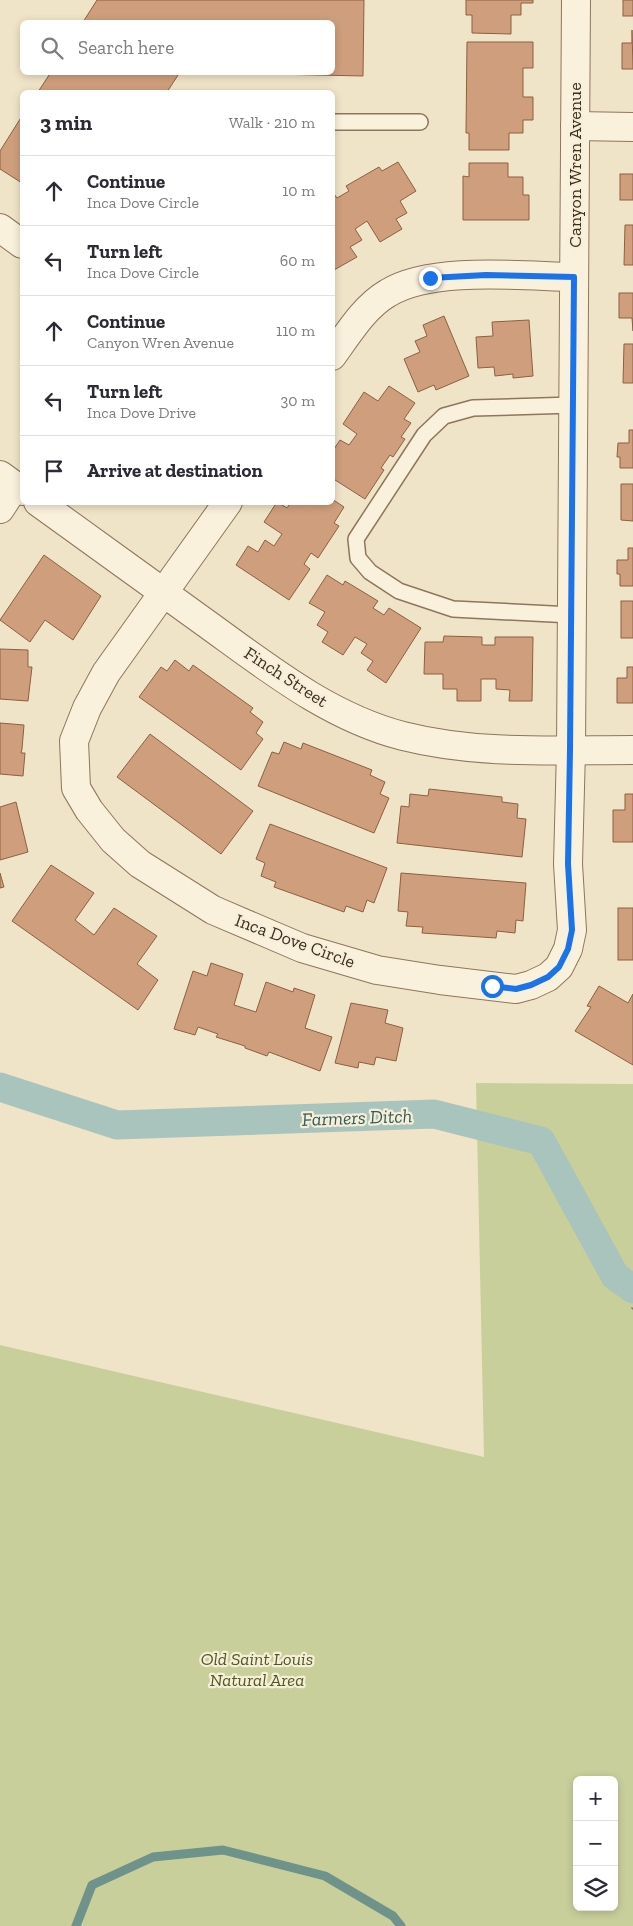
<!DOCTYPE html>
<meta charset="utf-8">
<style>
body{margin:0;font-family:"Zilla Slab",serif;background:#f2f2f3;color:#2b2b33}
.controls{position:absolute;right:15px;bottom:15px;display:grid;overflow:hidden;border-radius:8px;box-shadow:0 2px 8px #0003}
.controls button{width:45px;height:45px;display:grid;place-items:center;padding:0;border:0;border-bottom:1px solid #e1e1e2;background:#fff;color:#2b2b33;font:25px sans-serif}
.stop{position:absolute;width:15px;height:15px;margin:-11px;border:4px solid #1a73e8;border-radius:50%;background:#fff}
.stop.end{background:#1a73e8;border-color:#fff;box-shadow:0 1px 5px #0008}
.list{margin:0;padding:0;list-style:none}
h2{display:flex;justify-content:space-between;align-items:center;height:65px;margin:0;padding:0 20px;font-size:21px}
h2 small{font-size:16px;font-weight:400;color:#7c7c81}
.list li{display:grid;grid-template-columns:32px 1fr auto;gap:15px;align-items:center;box-sizing:border-box;height:70px;padding:0 20px;border-top:1px solid #e1e1e2}
.list b{display:block;font-size:19px;white-space:nowrap}
.list p{margin:0;font-size:16px;white-space:nowrap;color:#7c7c81}
.list em{font-size:16px;font-style:normal;color:#7c7c81}
.icon{flex:none;width:28px;height:28px;fill:none;stroke:currentColor;stroke-width:2;stroke-linecap:round;stroke-linejoin:round}
.map{position:relative;flex:none;width:633px;height:1926px;overflow:hidden}
.search{position:absolute;background:#fff;box-shadow:0 2px 8px #0003;left:20px;top:20px;width:315px;height:55px;display:flex;align-items:center;gap:12px;box-sizing:border-box;padding:0 18px;border-radius:8px;color:#7c7c81;font-size:19px}
.panel{position:absolute;background:#fff;box-shadow:0 2px 8px #0003;left:20px;top:90px;width:315px;height:415px;border-radius:8px}
.map>svg:first-child{display:block}
</style>
<div class="map">
<svg width="633" height="1926" viewBox="0 0 633 1926">
<rect width="100%" height="100%" fill="#f0e4c8"/>
<path fill="#c9cf9b" fill-rule="evenodd" d="M476 1083 633 1084V1926H0V1345L484 1457ZM577 1780H614V1907H577Z"/>
<g fill="none" stroke-linecap="round" stroke-linejoin="round">
<path stroke="#6f938a" stroke-width="9" d="M76 1926 92 1885 153 1857 223 1850 325 1876 393 1916 401 1926"/>
<path stroke="#a9c4bc" stroke-width="29" d="M0 1087 117 1125 434 1114 541 1141 615 1276 633 1289"/>
</g>
<g fill="#cf9f7d" stroke="#8d5f41">
<path d="M97 0H364L363 76 182 72H332V22H83Z"/>
<path d="M466 0H533V3H521V15H511V34L472 33V15H466Z"/>
<rect x="623" y="0" width="10" height="16"/>
<path d="M632 30 633 69H622V43H632Z"/>
<path d="M467 42H533V68H523V97H533V120H523V133H509V150H469V133H466Z"/>
<path d="M51 72H180L167 92H38Z"/>
<path d="M22 116V183L0 169V151Z"/>
<path d="M398 162 416 191 400 201 407 213 396 219 402 229 380 242 367 221 355 229 362 240 350 247 357 257 334 270 332 266V195L334 194 337 198 349 191 346 186 379 167 382 171Z"/>
<path d="M469 163H508V177H523V195H529V220H463V176L469 177Z"/>
<rect x="620" y="174" width="13" height="26"/>
<path d="M625 225H633V265H624Z"/>
<path d="M619 293H633V331L632 318H619Z"/>
<path d="M444 316 469 376 436 390 434 385 418 392 404 359 420 352 415 341 427 336 423 325Z"/>
<path d="M529 320 533 376 513 378V374L495 376 494 367 478 368 476 337 493 336 492 322Z"/>
<path d="M624 344H633V383H623Z"/>
<path d="M389 386 415 403 404 419 411 423 401 437 405 439 393 457 390 455 381 468 384 470 365 499 332 478V447L334 449 340 440 349 445 357 434 343 424 364 392 378 401Z"/>
<path d="M629 430H633V468H620V457H617L618 443H629Z"/>
<path d="M621 484H633V521L621 520Z"/>
<path d="M332 499 344 507 334 523 339 526 318 558 311 553 304 564 310 569 289 600 236 565 248 546 258 552 265 540 274 546 282 534 264 522 277 502 287 508 291 502H303L307 505 309 502H332Z"/>
<path d="M628 548H633V586H620V574H617V560H628Z"/>
<path d="M44 555 101 596 73 640 45 620 30 642 0 620Z"/>
<path d="M327 575 343 585 345 581 378 601 373 608 384 615 389 608 421 628 386 683 367 670 373 661 361 653 367 644 355 637 343 655 322 642 328 632 317 625 325 612 309 603Z"/>
<rect x="621" y="601" width="12" height="37"/>
<path d="M444 636 482 637V645H495V637H533L532 701H509L510 690 496 689V679H481V701H457V689H443V674H424L425 642H443Z"/>
<path d="M0 649 28 650V667H32L28 701 0 699Z"/>
<path d="M175 660 189 671 193 665 253 708 250 712 263 722 256 733 263 739 241 770 139 697 161 667 167 671Z"/>
<path d="M627 667H633V703H617V678H627Z"/>
<path d="M0 723 24 725 22 749 21 753H25L23 776 0 774Z"/>
<path d="M150 734 253 811 221 854 117 777Z"/>
<path d="M284 742 301 749 303 743 372 770 370 775 385 782 380 794 389 798 374 833 258 786 272 752 279 754Z"/>
<path d="M429 789 502 797V802L518 804 517 818 526 819 522 857 397 843 401 806 409 807 410 794 428 796Z"/>
<path d="M625 794H633V842H613V810H625Z"/>
<path d="M16 802 28 852 0 860V807Z"/>
<path d="M270 824 387 868 374 903 367 900 363 912 346 906 344 912 274 887 276 882 261 876 265 863 256 859Z"/>
<path d="M51 865 94 893 75 920 94 935 114 908 157 936 137 964 158 980 138 1010 12 921Z"/>
<path d="M0 873 4 887 0 888Z"/>
<path d="M401 873 526 883 523 921 516 920 515 933 497 931 496 938 422 933 423 927 406 926 408 912 398 911Z"/>
<rect x="618" y="908" width="15" height="52"/>
<path d="M211 963 243 974 234 1005 256 1012 266 982 293 992 294 988 315 995 305 1028 332 1037 320 1071 269 1052 267 1056 245 1048V1046L216 1037 218 1034 198 1027 195 1035 174 1029 193 971 207 976Z"/>
<path d="M599 986 628 1003 633 994V1065L575 1031 591 1007 587 1006Z"/>
<path d="M351 1003 388 1010 385 1023 403 1028 396 1061 376 1057 374 1065 359 1062 358 1068 335 1063Z"/>
</g>
<g fill="none" stroke-linecap="round" stroke-linejoin="round">
<g stroke="#8d765c" stroke-width="18">
<g id="lane">
<path d="M332 122H420"/>
<path d="M572 615 453 609 399 591 370 572 358 558 356 539 424 435 444 416 473 408 573 405"/>
</g>
</g>
<g stroke="#8d765c" stroke-width="30">
<g id="street">
<path d="M575 126 633 127"/>
<path d="M0 228 22 244"/>
<path d="M332 356C348 334 364 307 388 293 432 266 523 276 574 277"/>
<path d="M0 475 22 491"/>
<path d="M38 502C94 543 151 583 207 624 268 668 329 717 403 736 478 755 556 750 633 750"/>
<path d="M228 502 106 673 87 708 74 741 76 788 89 810 113 840 140 864 213 910 302 948 377 970 440 980 516 989 531 985 548 977 559 967 568 949 572 930 568 864 571 750 576 0"/>
<path d="M0 509 15 486"/>
</g>
</g>
<path stroke="#8d765c" stroke-width="3" stroke-dasharray="4 2.5" stroke-linecap="butt" d="M632 1309 633 1308"/>
<use href="#lane" stroke="#faf1dc" stroke-width="15"/>
<use href="#street" stroke="#faf1dc" stroke-width="28"/>
</g>
<g fill="none" stroke-linecap="round" stroke-linejoin="round">
<path stroke="#1a73e8" stroke-width="6" d="M430 278 486 275 574 277 570 750 568 864 572 930 568 949 559 967 548 977 531 985 516 989 492 986"/>
</g>
<g text-anchor="middle" stroke-width="4.5" stroke-linejoin="round" paint-order="stroke">
<g font-size="18" fill="#3d2e20" stroke="#f7eed8">
<text transform="translate(575 165) rotate(-90)" y="6">Canyon Wren Avenue</text>
<text transform="translate(286 677) rotate(33)" y="6">Finch Street</text>
<text transform="translate(295 941) rotate(20)" y="6">Inca Dove Circle</text>
</g>
<g font-size="18" font-style="italic" fill="#4d5a26" stroke="#f7eed8">
<text x="257" y="1665">Old Saint Louis<tspan x="257" dy="21">Natural Area</tspan></text>
</g>
<g font-size="19" font-style="italic" fill="#2f5d5a" stroke="#f7eed8">
<text transform="translate(357 1117) rotate(-2)" y="7">Farmers Ditch</text>
</g>
</g>
</svg>
<div class="controls">
<button>+</button>
<button>−</button>
<button><svg class="icon" aria-label="layers" viewBox="0 0 24 24"><path d="M12 4l9 5-9 5-9-5zM3 14l9 5 9-5"/></svg></button>
</div>
<div class="stop" style="left:492px;top:986px"></div>
<div class="stop end" style="left:430px;top:278px"></div>
<div class="search"><svg class="icon" aria-label="search" viewBox="0 0 24 24"><circle cx="10" cy="10" r="6"/><path d="M15 15l6 6"/></svg>Search here</div>
<section class="panel">
<h2>3 min<small>Walk · 210 m</small></h2>
<ul class="list">
<li><svg class="icon" aria-label="ahead" viewBox="0 0 24 24"><path d="M12 20V5M6 11l6-6 6 6"/></svg><div><b>Continue</b><p>Inca Dove Circle</p></div><em>10 m</em></li>
<li><svg class="icon" aria-label="left" viewBox="0 0 24 24"><path d="M17 20v-9H6M10 6l-5 5 5 5"/></svg><div><b>Turn left</b><p>Inca Dove Circle</p></div><em>60 m</em></li>
<li><svg class="icon" aria-label="ahead" viewBox="0 0 24 24"><path d="M12 20V5M6 11l6-6 6 6"/></svg><div><b>Continue</b><p>Canyon Wren Avenue</p></div><em>110 m</em></li>
<li><svg class="icon" aria-label="left" viewBox="0 0 24 24"><path d="M17 20v-9H6M10 6l-5 5 5 5"/></svg><div><b>Turn left</b><p>Inca Dove Drive</p></div><em>30 m</em></li>
<li><svg class="icon" aria-label="arrive" viewBox="0 0 24 24"><path d="M6 21V4h12l-3 4 3 4H6"/></svg><div><b>Arrive at destination</b></div></li>
</ul>
</section>
</div>
